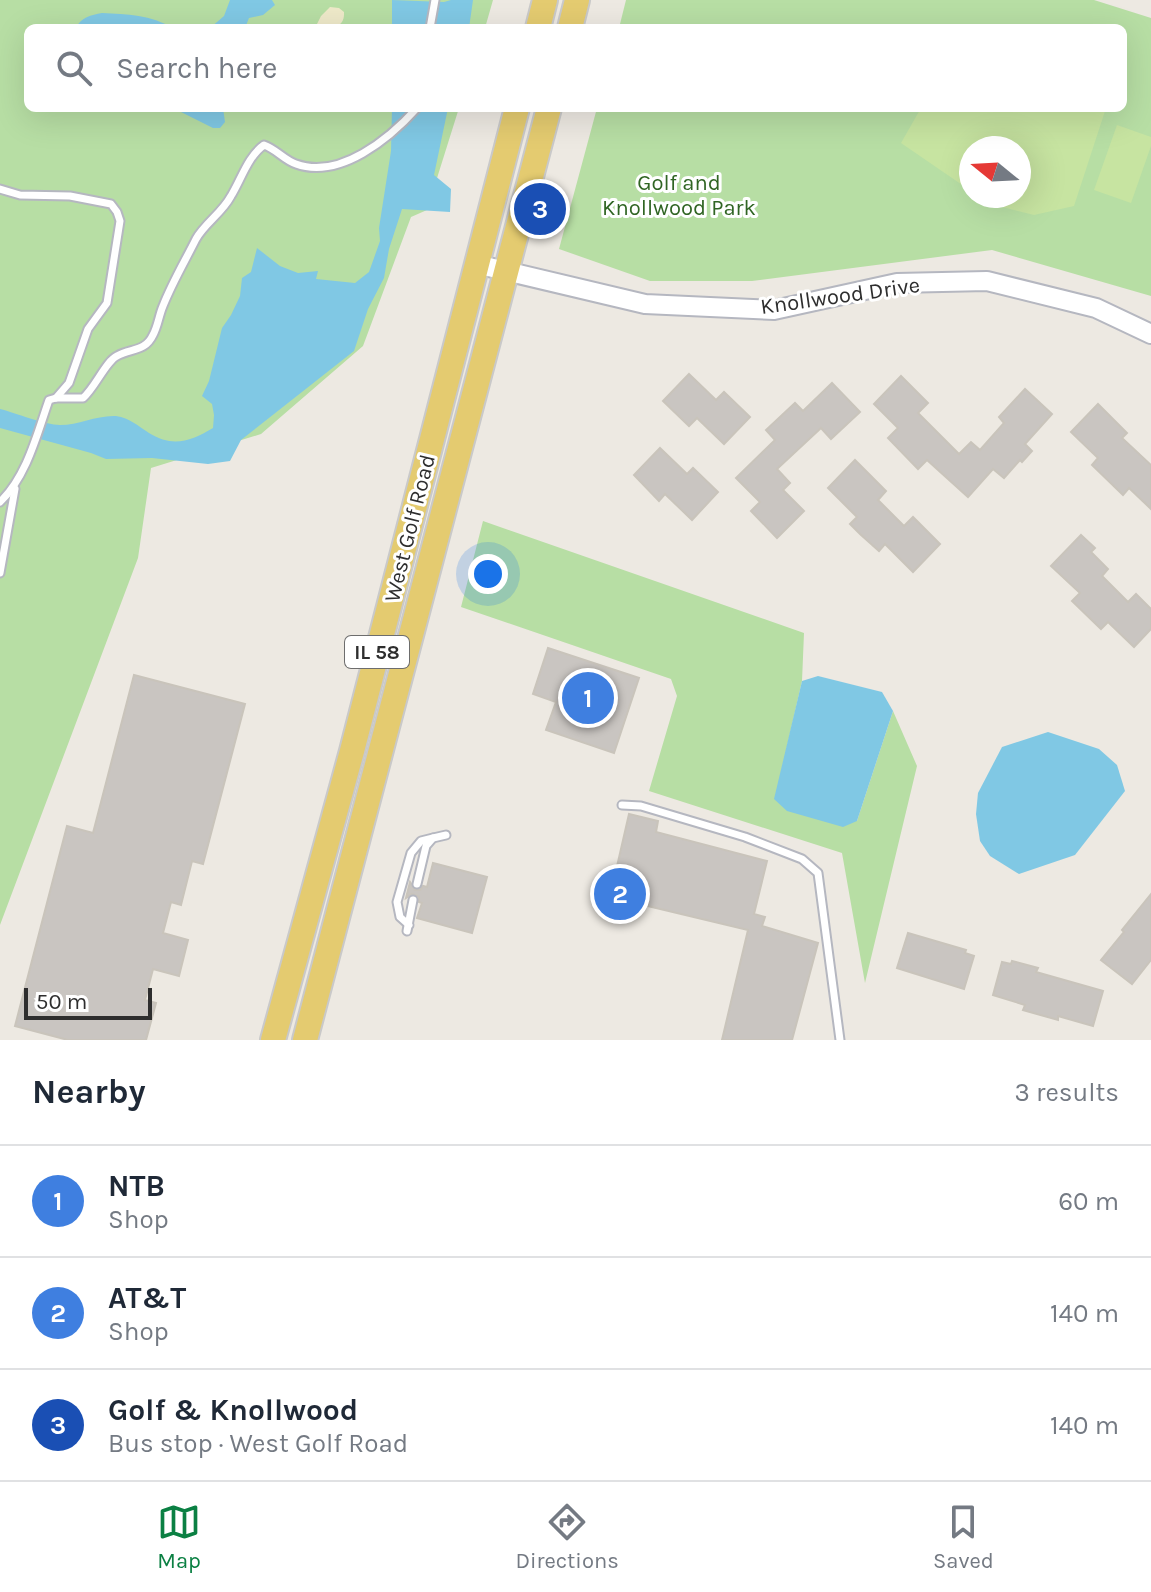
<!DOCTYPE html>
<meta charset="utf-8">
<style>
body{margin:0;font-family:Karla,sans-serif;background:#f6f6f7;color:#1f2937}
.compass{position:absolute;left:959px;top:136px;width:72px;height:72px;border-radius:50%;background:#fff;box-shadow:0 8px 32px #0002;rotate:288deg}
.scale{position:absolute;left:24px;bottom:20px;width:128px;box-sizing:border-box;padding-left:8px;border:4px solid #2e2e2e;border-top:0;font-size:22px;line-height:28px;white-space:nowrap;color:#2e2e2e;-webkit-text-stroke:6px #fff;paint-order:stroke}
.you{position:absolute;left:488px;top:574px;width:28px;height:28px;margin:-20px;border:6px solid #fff;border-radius:50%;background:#1a73e8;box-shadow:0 0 0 12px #1a73e833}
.badge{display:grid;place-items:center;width:52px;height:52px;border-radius:50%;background:#0b8043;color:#fff;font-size:26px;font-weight:700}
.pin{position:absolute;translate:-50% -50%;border:4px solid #fff;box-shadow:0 2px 8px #0006}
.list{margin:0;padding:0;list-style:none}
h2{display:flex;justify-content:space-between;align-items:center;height:104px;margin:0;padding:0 32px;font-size:34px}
h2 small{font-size:26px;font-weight:400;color:#747a83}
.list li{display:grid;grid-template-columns:52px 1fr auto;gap:24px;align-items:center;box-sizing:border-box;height:112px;padding:0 32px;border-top:2px solid #e0e1e3}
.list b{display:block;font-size:30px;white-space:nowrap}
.list p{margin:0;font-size:26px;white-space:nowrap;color:#747a83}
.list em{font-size:26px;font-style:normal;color:#747a83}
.icon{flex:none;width:44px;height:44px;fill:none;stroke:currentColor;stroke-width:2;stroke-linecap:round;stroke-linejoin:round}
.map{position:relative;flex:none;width:1151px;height:1040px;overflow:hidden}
.search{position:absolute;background:#fff;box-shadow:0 8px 32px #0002;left:24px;right:24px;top:24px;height:88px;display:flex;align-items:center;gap:20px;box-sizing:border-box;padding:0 28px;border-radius:12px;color:#747a83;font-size:30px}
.sheet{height:440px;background:#fff}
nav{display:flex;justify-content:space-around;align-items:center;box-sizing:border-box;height:112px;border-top:2px solid #e0e1e3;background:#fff;font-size:22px;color:#747a83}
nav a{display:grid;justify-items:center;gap:4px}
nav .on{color:#0b8043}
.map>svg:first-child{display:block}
</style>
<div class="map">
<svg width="1151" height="1040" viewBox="0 0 1151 1040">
<rect width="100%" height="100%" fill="#ede9e2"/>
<g fill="#b7dea4" fill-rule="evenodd">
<path d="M0 0H493L485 28H28V108H459L427 210 411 217 363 346 261 434 151 468 138 558 0 925Z"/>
<path d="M626 0H1094L1151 18V296L992 250 752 281H650L559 249 597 108H1123V28H619ZM971 148H1019V196H971Z"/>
<path d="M483 521 804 633 802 681 775 799 857 821 893 711 917 766 865 983 842 853 649 791 677 696 671 679 461 607Z"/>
</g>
<path fill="#eee9c9" d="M330 7 339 8 344 12C345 30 329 28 315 28L321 16Z"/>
<g fill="#c7e4a1">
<path d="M921 108H1106L1074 206 1034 215 990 204 978 196H1019V148H971V191L901 143Z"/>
<path d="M1117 125 1151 137V146L1131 203 1094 190Z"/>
</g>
<g fill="#80c8e4">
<path d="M230 0H272L275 5 263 15 249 18 245 28H210L224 16Z"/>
<path d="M392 0 444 2 451 0H473L469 28H392Z"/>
<path d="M102 13C127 14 151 15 173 28H76C81 17 91 15 102 13Z"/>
<path d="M173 108H223L225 122 220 128H213Z"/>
<path d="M392 108H448L434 175 451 189 450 212 402 209 389 249 384 278 368 309 354 351 241 440 230 461 208 464 152 458 106 459 91 453 0 428V409C16 413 45 425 60 425 79 425 97 415 116 416 130 418 138 426 149 433 173 448 191 441 213 428L214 415 212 404 202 396 209 381 222 328 231 315 240 296 242 278 251 272 257 248 280 266 298 273 318 271 316 279 355 283 369 272 380 241 379 228 391 151Z"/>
<path d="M818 676 882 692 893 711 857 821 843 827 787 811 774 799 802 681Z"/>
<path d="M1048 732 1099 749 1117 765 1125 791 1075 855 1019 874 990 856 980 841 976 814 978 793 1002 747Z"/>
</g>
<g fill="#c9c5c1" stroke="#c9c4bb" stroke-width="2">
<path d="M689 374 716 400 724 392 750 417 724 444 697 418 689 426 663 401Z"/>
<path d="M901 376 928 403 918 413 959 454 971 442 980 450 1004 423 999 417 1025 389 1052 414 1025 444 1032 451 1022 462 1020 460 1004 478 993 469 968 497 927 460 918 469 888 438 898 428 874 404Z"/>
<path d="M832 383 860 412 831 439 821 428 777 469 790 483 783 490 804 511 777 538 751 511 760 502 736 478 775 440 766 430 795 403 803 411Z"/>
<path d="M1098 404 1127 433 1122 438 1151 465V509L1129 488 1123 495 1092 465 1098 458 1071 432Z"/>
<path d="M660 448 687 474 693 468 718 492 692 520 665 494 659 501 634 475Z"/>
<path d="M855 460 886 491 878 500 904 526 913 517 940 544 913 572 885 544 879 551 860 534 850 524 857 517 828 488Z"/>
<path d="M1081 535 1095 548 1091 552 1108 569 1102 576 1128 602 1136 594 1151 609V629L1134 647 1108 622 1101 629 1072 601 1080 593 1051 566Z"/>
<path d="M548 648 639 678 614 753 546 730 556 702 533 694Z"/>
<path d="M134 675 245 704 203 864 192 861 181 905 171 902 163 933 188 940 179 976 153 969 145 1000 156 1003 146 1040H68L15 1026 67 826 93 833Z"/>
<path d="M629 814 658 821 656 832 767 861 754 914 765 917 762 926 818 943 792 1040H722L748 930 610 897Z"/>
<path d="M433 863 487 877 472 933 417 918 422 903 419 902V897L412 894 406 898 410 882 415 890H420L423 886 427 887Z"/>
<path d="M1151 894V960L1132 984 1101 960 1124 932 1122 930Z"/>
<path d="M908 933 966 950 965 953 974 956 964 989 897 968Z"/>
<path d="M1012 961 1038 968 1036 972 1103 991 1093 1026 1058 1016V1020L1023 1010 1025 1005 993 995 1002 962 1011 964Z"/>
</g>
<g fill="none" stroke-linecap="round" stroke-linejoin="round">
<g stroke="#b5b7c0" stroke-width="11">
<g id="service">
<path d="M430 28 435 0"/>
<path d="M0 189 20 195 70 196 111 204 117 212 120 221 107 303 88 329 69 383 56 398"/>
<path d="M0 502C27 476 37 434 49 400L56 398H83C95 388 106 361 117 356 131 348 145 352 153 335 158 326 159 315 163 306 172 283 185 261 196 239 205 223 222 213 231 196 241 180 248 156 264 145 276 149 284 160 296 164 340 180 390 138 417 108"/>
<path d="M0 573 15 489"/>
<path d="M622 805 641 806 745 837 802 859 818 873 840 1040"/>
<path d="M417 884 426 846 433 838 446 835"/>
<path d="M409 925 400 917 397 902 411 853 421 841 433 838"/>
<path d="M407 931 413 900"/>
</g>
</g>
<g stroke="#b5b7c0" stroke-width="22">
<path id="tertiary" d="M476 264 645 304 774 310 897 283 987 281 1096 308 1151 334"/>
</g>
<g stroke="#c9c9c9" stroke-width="28">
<g id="primary">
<path d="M538 28 545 0"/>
<path d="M570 28 577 0"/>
<path d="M273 1040 352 751 517 108"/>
<path d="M305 1040 549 108"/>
</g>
</g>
<use href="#service" stroke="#fff" stroke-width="7"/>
<use href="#tertiary" stroke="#fff" stroke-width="18"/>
<use href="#primary" stroke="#e4cb70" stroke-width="24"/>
</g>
<g text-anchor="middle" stroke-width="6" stroke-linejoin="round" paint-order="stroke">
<rect fill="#fff" stroke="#6d6d6d" stroke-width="2" x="345" y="636" width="64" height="32" rx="6"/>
<g font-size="20" font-weight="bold" fill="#2e2e2e">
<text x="377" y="659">IL 58</text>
</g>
<g font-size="22" fill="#306523" stroke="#fff">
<text x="679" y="190">Golf and<tspan x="679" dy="25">Knollwood Park</tspan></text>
</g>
<g font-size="22" fill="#2e2e2e" stroke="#fff">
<text transform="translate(840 295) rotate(-8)" y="8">Knollwood Drive</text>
<text transform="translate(409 528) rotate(-76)" y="8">West Golf Road</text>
</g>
</g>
</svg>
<svg class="compass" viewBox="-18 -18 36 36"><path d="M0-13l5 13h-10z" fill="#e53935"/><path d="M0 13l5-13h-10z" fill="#747a83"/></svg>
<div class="scale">50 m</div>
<div class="you"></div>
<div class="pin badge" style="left:588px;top:698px;background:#3f7fe0">1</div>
<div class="pin badge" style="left:620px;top:894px;background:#3f7fe0">2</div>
<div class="pin badge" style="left:540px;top:209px;background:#1a4fb4">3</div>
<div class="search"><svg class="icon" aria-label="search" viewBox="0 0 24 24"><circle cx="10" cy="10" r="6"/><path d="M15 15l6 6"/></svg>Search here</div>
</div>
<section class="sheet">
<h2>Nearby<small>3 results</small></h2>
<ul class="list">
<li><span class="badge" style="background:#3f7fe0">1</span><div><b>NTB</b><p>Shop</p></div><em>60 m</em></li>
<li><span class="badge" style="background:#3f7fe0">2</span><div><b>AT&amp;T</b><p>Shop</p></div><em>140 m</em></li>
<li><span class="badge" style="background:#1a4fb4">3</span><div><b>Golf &amp; Knollwood</b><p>Bus stop · West Golf Road</p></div><em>140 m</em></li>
</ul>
</section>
<nav>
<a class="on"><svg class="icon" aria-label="map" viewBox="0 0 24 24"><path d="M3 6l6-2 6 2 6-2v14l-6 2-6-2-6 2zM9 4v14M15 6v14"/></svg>Map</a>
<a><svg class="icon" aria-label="directions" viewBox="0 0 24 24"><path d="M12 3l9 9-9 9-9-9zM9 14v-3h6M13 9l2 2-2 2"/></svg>Directions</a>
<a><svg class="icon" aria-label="saved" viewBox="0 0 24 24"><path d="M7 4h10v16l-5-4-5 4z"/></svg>Saved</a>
</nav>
